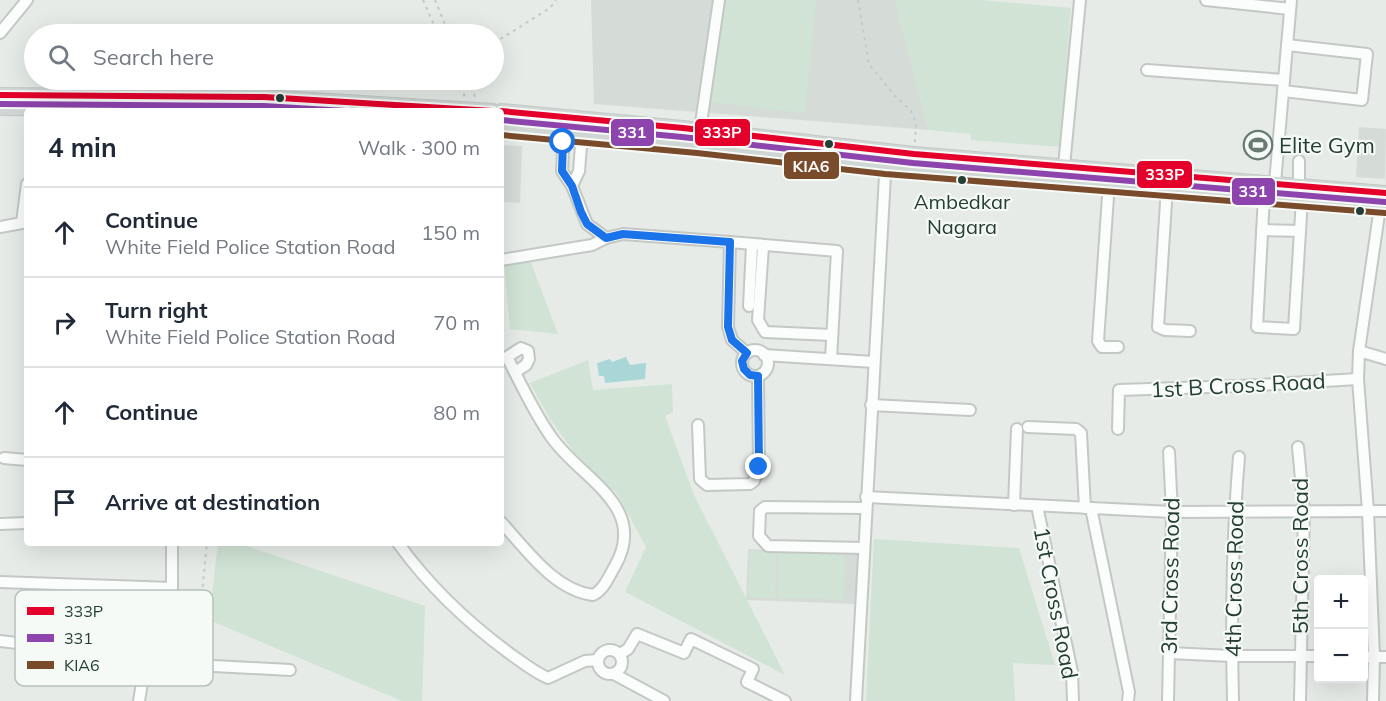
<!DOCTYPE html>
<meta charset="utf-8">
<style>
body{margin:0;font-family:Mulish,sans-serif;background:#f2f2f3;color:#1f2937}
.controls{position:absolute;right:18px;bottom:18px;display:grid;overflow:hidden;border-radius:6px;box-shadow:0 6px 24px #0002}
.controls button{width:54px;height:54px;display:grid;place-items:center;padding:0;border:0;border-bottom:2px solid #e0e1e3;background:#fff;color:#1f2937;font:30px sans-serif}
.stop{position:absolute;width:18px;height:18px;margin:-14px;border:4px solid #1a73e8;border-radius:50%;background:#fff}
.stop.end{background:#1a73e8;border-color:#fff;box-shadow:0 2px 6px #0008}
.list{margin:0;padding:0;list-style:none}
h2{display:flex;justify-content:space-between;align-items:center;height:78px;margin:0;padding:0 24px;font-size:26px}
h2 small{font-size:20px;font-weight:400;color:#747a83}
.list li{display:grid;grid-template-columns:39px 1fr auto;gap:18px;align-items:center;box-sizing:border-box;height:90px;padding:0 24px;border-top:2px solid #e0e1e3}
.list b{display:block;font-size:22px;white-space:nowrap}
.list p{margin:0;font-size:20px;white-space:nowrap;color:#747a83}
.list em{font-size:20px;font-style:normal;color:#747a83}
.icon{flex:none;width:33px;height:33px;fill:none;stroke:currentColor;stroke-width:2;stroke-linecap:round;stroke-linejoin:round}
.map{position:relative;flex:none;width:1386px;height:701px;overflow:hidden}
.search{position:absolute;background:#fff;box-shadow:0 6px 24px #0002;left:24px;top:24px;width:480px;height:66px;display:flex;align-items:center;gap:15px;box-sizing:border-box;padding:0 21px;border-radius:33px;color:#747a83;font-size:22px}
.panel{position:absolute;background:#fff;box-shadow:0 6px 24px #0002;left:24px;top:108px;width:480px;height:438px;border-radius:6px}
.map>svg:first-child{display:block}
</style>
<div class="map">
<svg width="1386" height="701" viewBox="0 0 1386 701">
<rect width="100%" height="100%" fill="#e6ebe8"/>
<g fill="#d5dcd8">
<path d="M591 0H895L929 130 594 104Z"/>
<path d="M1359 127 1386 129 1385 179 1356 177Z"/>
<path d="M501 145 522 146 520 203 501 202Z"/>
<path d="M748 549 859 554 857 604 746 600Z"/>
</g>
<g fill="#d0e3d4">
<path d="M717 0H816L805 113 704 101Z"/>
<path d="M895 0H982L1071 8 1060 147 971 140V134L929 130Z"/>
<path d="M530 260 558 334 510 329 504 263Z"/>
<path d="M588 360 593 390 672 384 673 412 665 416 694 495 785 675 625 592 646 547 618 495 574 452 550 419 530 383Z"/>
<path d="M874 539 1019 548 1055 665 1013 663 1015 701H866Z"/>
<path d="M218 543H238L425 606 422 701H402L209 620Z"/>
<path d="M750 551H776L775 598 748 597Z"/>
<path d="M779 552 845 554 843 600 777 597Z"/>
</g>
<path fill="#a9d6d7" d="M626 357 630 365 646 363 645 379 605 383 604 376H599L597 363 610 359 612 362Z"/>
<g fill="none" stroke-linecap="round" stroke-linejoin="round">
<g stroke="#c3c8c5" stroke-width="14">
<g id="minor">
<path d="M1206 0 1290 9"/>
<path d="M0 33 27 0"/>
<path d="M1147 70 1284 80"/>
<path d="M1283 91 1362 100 1367 54 1287 45"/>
<path d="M564 131 562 171 572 186 587 224 606 238"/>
<path d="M699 137 719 0"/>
<path d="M1064 166 1080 0"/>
<path d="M1109 182 1098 341 1102 347H1118"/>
<path d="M1275 183 1291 0"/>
<path d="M1299 185V161"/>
<path d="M572 186 579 171 582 133"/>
<path d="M1167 187 1158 327 1165 330 1190 331"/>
<path d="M1264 196 1257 327 1294 329 1302 199"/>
<path d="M0 227 22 223 27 184"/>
<path d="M1262 230 1300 231"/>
<path d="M730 242 837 251 831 359"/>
<path d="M763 246 758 320 765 332 832 335"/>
<path d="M501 260 592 245 606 238 623 234 730 242 728 327 732 340 747 353"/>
<path d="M749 306 752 245"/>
<circle cx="755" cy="363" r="13"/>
<path d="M1359 351 1386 359"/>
<path d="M764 355 874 362"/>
<path d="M871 405 970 410"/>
<path d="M698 425 700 479 707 485 750 484 754 481 759 467 758 376"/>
<path d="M1028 427 1076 429 1081 433 1085 508"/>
<path d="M1118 429 1119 390 1241 386 1358 379"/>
<path d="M1298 447 1304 511 1300 701"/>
<path d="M4 458 27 460"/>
<path d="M866 497 1172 512 1386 511"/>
<path d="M1014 505 1017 429"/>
<path d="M1037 506 1072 672 1073 701"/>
<path d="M1091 508 1129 692 1128 701"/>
<path d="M501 522C526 549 554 590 593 595 604 590 609 576 615 566 649 506 581 479 552 438 534 413 521 384 507 357L521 348 528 351 529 359 526 365 515 372"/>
<path d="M0 524 27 523"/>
<path d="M398 543C429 586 467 622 509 653 522 662 534 672 548 678L585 661 598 660"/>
<path d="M864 548 768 546 759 536 760 511 765 507 866 508"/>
<path d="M0 582 172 588V543"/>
<path d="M0 641 195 665 290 670"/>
<circle cx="610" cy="662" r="12"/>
<path d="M1169 653 1232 656H1318"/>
<path d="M620 654 628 649 637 634 684 653 691 639 753 669 747 682 785 701"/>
<path d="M1364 657H1386"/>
<path d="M614 674 664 701"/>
<path d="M139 701 146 659"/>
<path d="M856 701 886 157"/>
<path d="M1168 701 1172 512 1169 452"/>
<path d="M1233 701C1231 620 1232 538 1239 457"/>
<path d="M1373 701 1374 657 1368 511 1358 379 1359 351 1379 214 1385 199"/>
</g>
</g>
<g stroke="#c2cac7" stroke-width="16">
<g id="major">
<path d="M0 95 264 97 493 111"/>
<path d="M0 108 260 111"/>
<path d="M501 111 683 128 914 154 1386 193"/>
<path d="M501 126 698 144 886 165 1386 204"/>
</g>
</g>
<g stroke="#c2cbc6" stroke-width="2" stroke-dasharray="3 4.5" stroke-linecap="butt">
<path d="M423 0 438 34"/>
<path d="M435 0 449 34"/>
<path d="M858 0 869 64 895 96 911 111 916 123 915 142"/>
<path d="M494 43 550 8 556 0"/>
<path d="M457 80 466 99"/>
<path d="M468 80 476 99"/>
<path d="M196 654 207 543"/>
</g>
<use href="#minor" stroke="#fbfcfc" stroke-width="10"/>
<use href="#major" stroke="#cfd6d3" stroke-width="14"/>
<g stroke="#f5faf7" stroke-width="10">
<g id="bus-1">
<path d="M0 95 264 97 493 111"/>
<path d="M501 111 683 128 914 154 1386 193"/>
</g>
</g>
<g stroke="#f5faf7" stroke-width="10">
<g id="bus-2">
<path d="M0 104 264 106 346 111"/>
<path d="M501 120 682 137 913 163 1385 202"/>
</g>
</g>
<g stroke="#f5faf7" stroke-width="10">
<path id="bus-3" d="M501 135 697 153 885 174 1385 213"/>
</g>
<use href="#bus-1" stroke="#e4002b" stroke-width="6"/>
<use href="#bus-2" stroke="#8e44ad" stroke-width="6"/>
<use href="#bus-3" stroke="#7a4b2a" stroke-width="6"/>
</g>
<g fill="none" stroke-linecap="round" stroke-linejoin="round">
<path stroke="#1a73e8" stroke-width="8" d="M563 142 562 171 572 186 581 212 587 224 606 238 623 234 730 242 728 327 732 340 747 353 742 361 744 369 750 375 758 376 759 467"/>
</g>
<defs>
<g id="stadium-ring" transform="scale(1.5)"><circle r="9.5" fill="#f5faf7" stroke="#687b73" stroke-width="1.5"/><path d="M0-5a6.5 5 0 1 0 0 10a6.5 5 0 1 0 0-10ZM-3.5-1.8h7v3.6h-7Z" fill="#687b73"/></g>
</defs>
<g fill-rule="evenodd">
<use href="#stadium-ring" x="1258" y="145"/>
</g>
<g fill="#243e34" stroke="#f5faf7" stroke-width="2">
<circle cx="280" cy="98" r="5"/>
<circle cx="829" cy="144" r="5"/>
<circle cx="962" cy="180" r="5"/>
<circle cx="1360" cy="211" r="5"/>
</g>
<g text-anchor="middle" stroke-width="4.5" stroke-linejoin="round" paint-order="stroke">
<g font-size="20" fill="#243e34" stroke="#f5faf7">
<text x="962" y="209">Ambedkar<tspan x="962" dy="25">Nagara</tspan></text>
</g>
<g font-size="22" fill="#243e34" stroke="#f5faf7" text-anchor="start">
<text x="1279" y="153">Elite Gym</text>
</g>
<g font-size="22" fill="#243e34" stroke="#f5faf7">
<text transform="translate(1238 385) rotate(-3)" y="8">1st B Cross Road</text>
<text transform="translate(1300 556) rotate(-90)" y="8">5th Cross Road</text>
<text transform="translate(1170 576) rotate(-89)" y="8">3rd Cross Road</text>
<text transform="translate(1234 579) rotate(-89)" y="8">4th Cross Road</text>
<text transform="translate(1056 603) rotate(79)" y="8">1st Cross Road</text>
</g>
</g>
<rect x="15" y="590" width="198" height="96" rx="9" fill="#f5faf7" stroke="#b6c2bc" stroke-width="1.5"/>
<rect x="27" y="607" width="27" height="8" fill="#e4002b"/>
<rect x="27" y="634" width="27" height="8" fill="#8e44ad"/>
<rect x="27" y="661" width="27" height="8" fill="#7a4b2a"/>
<g font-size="16" fill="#243e34">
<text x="64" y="617">333P</text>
<text x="64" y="644">331</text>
<text x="64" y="671">KIA6</text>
</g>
<g stroke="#f5faf7" stroke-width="2">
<rect x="610" y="118" width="45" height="29" rx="6" fill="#8e44ad"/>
<rect x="694" y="118" width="57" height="29" rx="6" fill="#e4002b"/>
<rect x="783" y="151" width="57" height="29" rx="6" fill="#7a4b2a"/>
<rect x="1136" y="160" width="57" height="29" rx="6" fill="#e4002b"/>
<rect x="1231" y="177" width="45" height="29" rx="6" fill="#8e44ad"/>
</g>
<g font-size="16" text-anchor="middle" font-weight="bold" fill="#fff">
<text x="632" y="138">331</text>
<text x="722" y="138">333P</text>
<text x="811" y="172">KIA6</text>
<text x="1165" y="180">333P</text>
<text x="1253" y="197">331</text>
</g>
</svg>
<div class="controls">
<button>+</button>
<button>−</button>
</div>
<div class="stop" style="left:563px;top:142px"></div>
<div class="stop end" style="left:759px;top:467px"></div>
<div class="search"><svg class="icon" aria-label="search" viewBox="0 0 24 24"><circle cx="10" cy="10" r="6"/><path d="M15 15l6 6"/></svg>Search here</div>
<section class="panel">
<h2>4 min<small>Walk · 300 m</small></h2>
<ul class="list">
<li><svg class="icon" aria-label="ahead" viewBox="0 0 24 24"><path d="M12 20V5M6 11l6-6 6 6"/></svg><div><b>Continue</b><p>White Field Police Station Road</p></div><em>150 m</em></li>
<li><svg class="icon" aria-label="right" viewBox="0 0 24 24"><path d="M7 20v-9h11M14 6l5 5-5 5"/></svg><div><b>Turn right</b><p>White Field Police Station Road</p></div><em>70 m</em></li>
<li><svg class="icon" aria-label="ahead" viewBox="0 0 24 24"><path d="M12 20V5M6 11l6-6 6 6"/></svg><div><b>Continue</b></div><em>80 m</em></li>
<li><svg class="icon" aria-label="arrive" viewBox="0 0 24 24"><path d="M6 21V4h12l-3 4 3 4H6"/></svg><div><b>Arrive at destination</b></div></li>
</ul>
</section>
</div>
